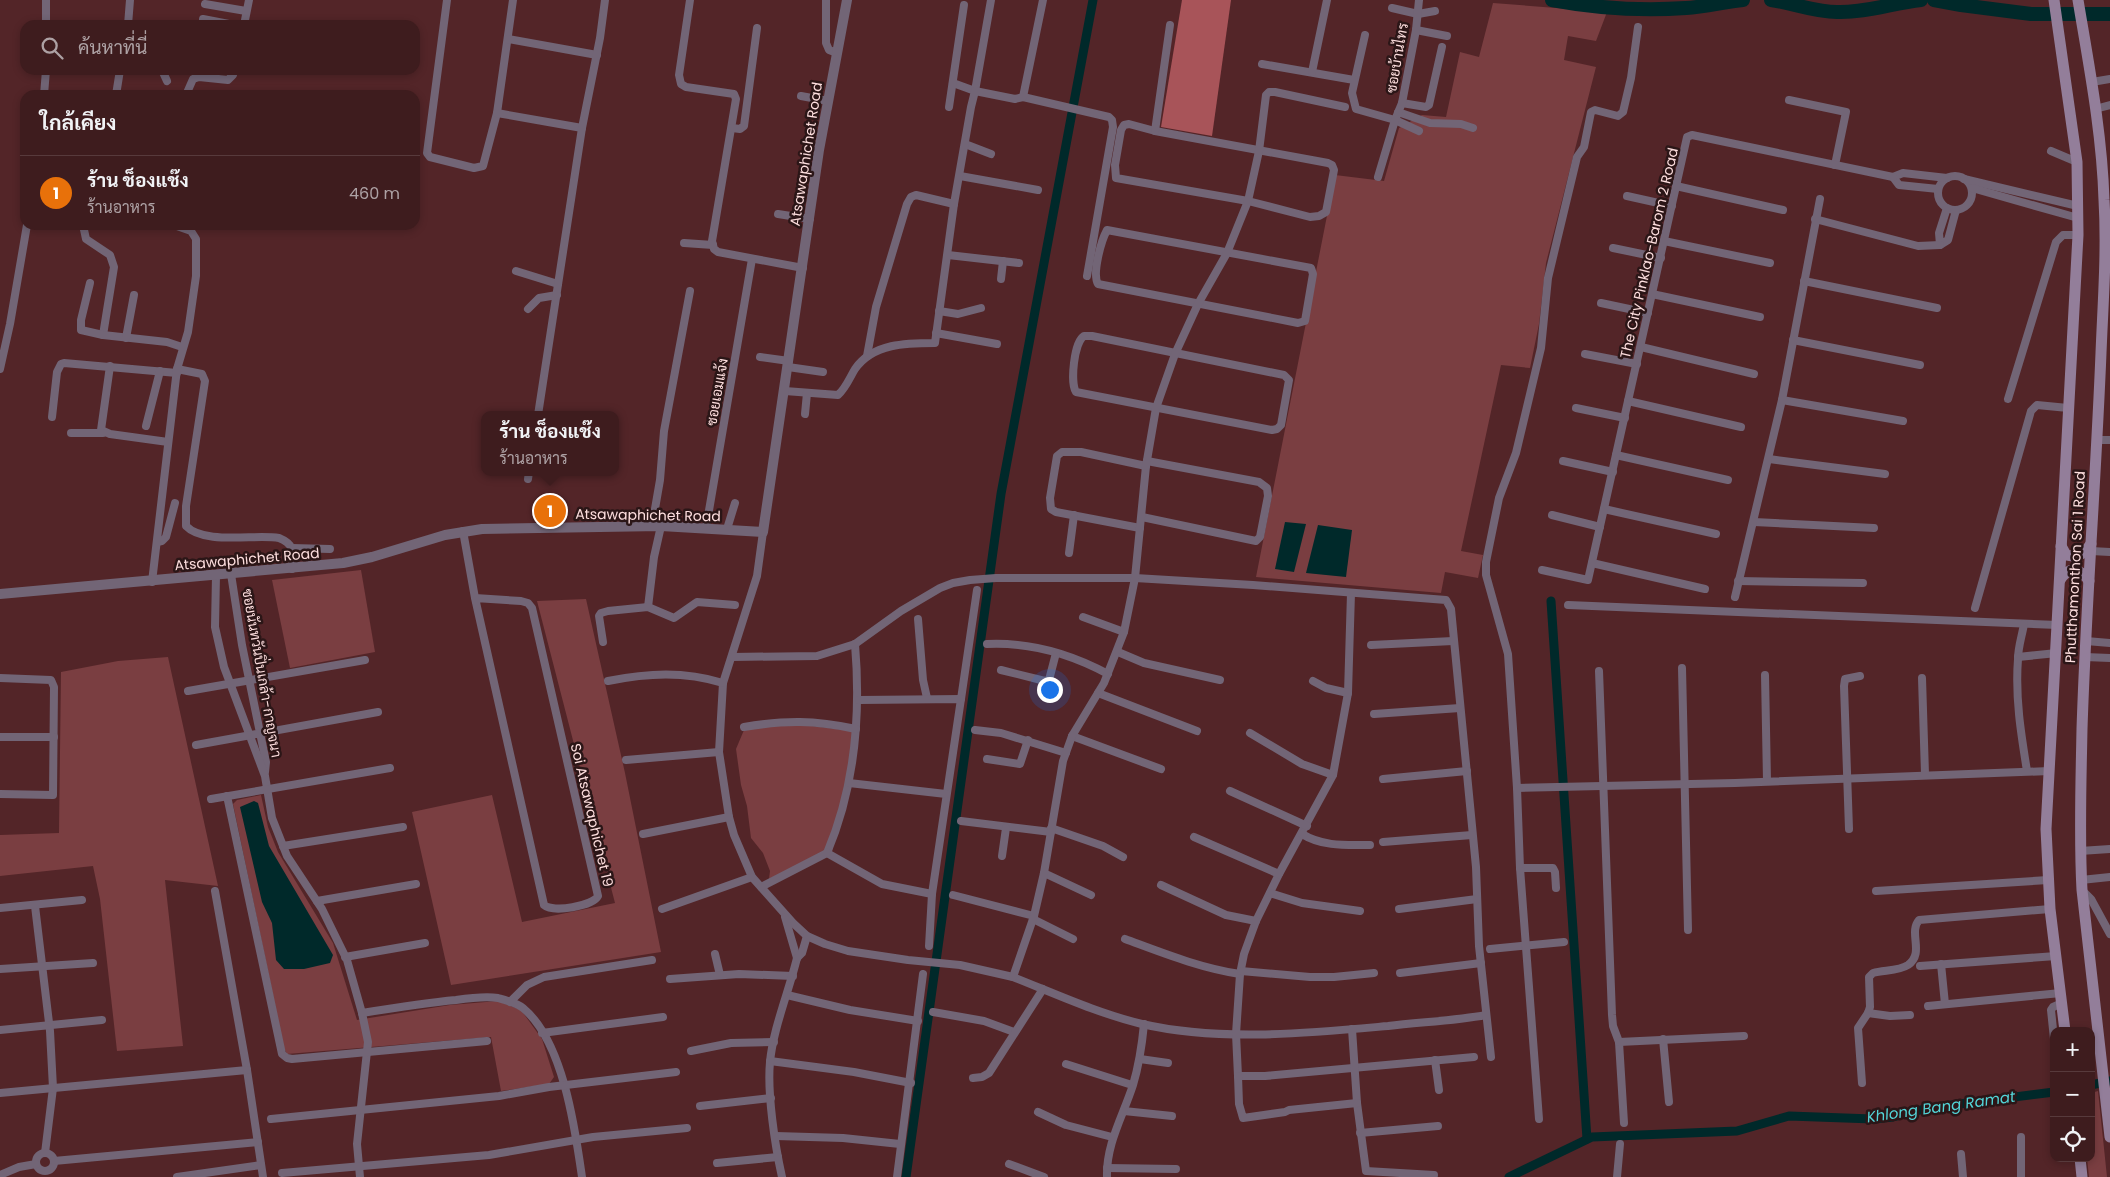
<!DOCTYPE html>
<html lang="th">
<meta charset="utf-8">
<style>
body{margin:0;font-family:Poppins,Sarabun,sans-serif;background:#49292b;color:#f1f3f6}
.controls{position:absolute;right:15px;bottom:15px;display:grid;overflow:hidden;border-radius:10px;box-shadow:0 2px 8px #0003}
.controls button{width:45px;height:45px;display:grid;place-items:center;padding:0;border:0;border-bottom:1px solid #573a3c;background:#3e1c1e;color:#f1f3f6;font:25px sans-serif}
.you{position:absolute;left:1049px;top:689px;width:18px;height:18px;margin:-12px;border:4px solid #fff;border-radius:50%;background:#1a73e8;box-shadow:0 0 0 8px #1a73e833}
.badge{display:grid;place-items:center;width:32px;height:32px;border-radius:50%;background:#95b2f1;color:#fff;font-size:16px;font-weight:700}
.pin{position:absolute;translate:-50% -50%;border:2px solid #fff;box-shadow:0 1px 5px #0006}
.popup{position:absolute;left:481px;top:411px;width:138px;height:65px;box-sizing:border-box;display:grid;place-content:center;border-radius:10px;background:#3e1c1e;filter:drop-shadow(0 1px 4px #0005);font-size:16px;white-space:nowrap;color:#ada1a4}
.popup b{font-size:19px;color:#f1f3f6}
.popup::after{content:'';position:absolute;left:50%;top:100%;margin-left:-10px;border:10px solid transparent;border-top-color:#3e1c1e}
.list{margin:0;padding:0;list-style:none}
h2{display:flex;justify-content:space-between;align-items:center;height:65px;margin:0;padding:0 20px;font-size:21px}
h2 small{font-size:16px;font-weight:400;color:#ada1a4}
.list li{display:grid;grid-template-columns:32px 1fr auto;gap:15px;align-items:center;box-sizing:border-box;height:75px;padding:0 20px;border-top:1px solid #573a3c}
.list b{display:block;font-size:19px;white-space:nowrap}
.list p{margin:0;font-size:16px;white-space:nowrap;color:#ada1a4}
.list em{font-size:16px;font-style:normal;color:#ada1a4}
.icon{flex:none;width:28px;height:28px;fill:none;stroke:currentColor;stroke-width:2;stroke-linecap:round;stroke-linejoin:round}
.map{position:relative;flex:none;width:2110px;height:1177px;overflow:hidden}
.search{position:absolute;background:#3e1c1e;box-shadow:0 2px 8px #0003;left:20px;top:20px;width:400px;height:55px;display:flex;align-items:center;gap:12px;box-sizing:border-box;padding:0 18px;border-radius:15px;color:#ada1a4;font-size:19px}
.panel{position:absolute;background:#3e1c1e;box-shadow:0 2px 8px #0003;left:20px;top:90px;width:400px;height:140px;border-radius:15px}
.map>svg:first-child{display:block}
</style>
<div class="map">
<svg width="2110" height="1177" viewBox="0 0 2110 1177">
<rect width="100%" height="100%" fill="#532528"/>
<g fill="#7a3e41">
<path d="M1493 3 1607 12 1596 41 1568 36 1564 60 1596 67 1546 263 1539 324 1530 368 1501 365 1461 551 1483 555 1478 578 1445 572 1441 593 1256 577 1335 175 1384 181 1399 128 1422 115 1446 117 1460 52 1479 57Z"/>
<path d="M361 570 375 652 290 668 272 580Z"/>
<path d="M586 599 625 773 661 952 451 985 412 812 492 795 522 922 615 903 537 601Z"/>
<path d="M168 657 218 886 165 880 183 1046 117 1051 100 899 93 866 0 876V835L59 833 61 672 118 661Z"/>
<path d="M780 724 804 725 853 731 846 786 832 852 769 879 770 871 763 853 751 838 747 806 741 785 736 749 744 730Z"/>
<path d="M261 795 268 827 278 852 333 943 357 1020 450 1005 498 1001 521 1010 542 1039 554 1077 549 1084 501 1091 491 1037 287 1054 284 1048 233 804 237 800Z"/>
<path d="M2098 1091 2107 1177H2089L2087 1158H2091V1093Z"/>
</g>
<path fill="#a85459" d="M1182 0H1231L1212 136 1161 127Z"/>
<g fill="#00292a">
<path d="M1285 522 1306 524 1294 572 1275 569Z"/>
<path d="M1318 525 1352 530 1346 577 1306 573Z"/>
<path d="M254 801 258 803 269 846 333 955 330 963 304 969H284L276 960 272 923 262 902 240 807Z"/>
</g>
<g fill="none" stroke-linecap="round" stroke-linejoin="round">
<g stroke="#00292a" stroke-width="9">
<path d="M1551 601 1587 1139"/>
<path d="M2091 1085 2110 1081"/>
<path d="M906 1177 1001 494 1093 0"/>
<path d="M1509 1177 1592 1137 1737 1131 1789 1116 1873 1119 1893 1117 1928 1108 2054 1092"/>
</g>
<g stroke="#00292a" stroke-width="14">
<path d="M1552 0C1595 8 1641 11 1686 8 1705 7 1724 2 1743 0"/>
<path d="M1771 0C1793 3 1814 12 1837 12 1865 13 1893 3 1921 0"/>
<path d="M1934 0 1961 5 2031 14H2110"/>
</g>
<g stroke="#726576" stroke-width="8">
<path d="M447 0 427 153 430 157 474 168 483 166 497 113 513 0"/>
<path d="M690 0 679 75 681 84 686 87 734 94 736 99 712 241 714 249 718 252 803 268"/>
<path d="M826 0V43L829 50 837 53"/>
<path d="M205 4 246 11"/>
<path d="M1392 8 1418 14 1435 11"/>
<path d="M203 19 234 25"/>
<path d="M46 25V0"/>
<path d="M128 25 130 0"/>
<path d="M244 25 249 0"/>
<path d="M1416 30 1447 36"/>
<path d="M1365 35 1352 93 1356 109 1395 120 1419 131"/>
<path d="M508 39 597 55"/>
<path d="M1262 64 1354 80"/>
<path d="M162 70 167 81"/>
<path d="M1312 72 1327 0"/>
<path d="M2092 82 2110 79"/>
<path d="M953 83 975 91 991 0"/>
<path d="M44 95 46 70"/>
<path d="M116 95 120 70"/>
<path d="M186 95 193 79 199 77 228 80 233 75 234 70"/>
<path d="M801 96 828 101"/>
<path d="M1023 97 1109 117 1112 120 1113 127 1087 276"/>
<path d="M1789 100 1846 112 1835 165"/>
<path d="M1402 103 1426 107 1429 105 1442 47"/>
<path d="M949 107 964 5"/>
<path d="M2095 109 2110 105"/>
<path d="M1398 112 1430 123 1461 124 1473 128"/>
<path d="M497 113 582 128"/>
<path d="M1129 124 1155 131 1328 163 1332 165 1334 170 1326 212 1319 216 1310 217 1248 201 1116 178 1115 165 1121 130 1124 125Z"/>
<path d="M732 128 740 129 744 126 757 28"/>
<path d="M1155 131 1170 25"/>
<path d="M965 144 991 154"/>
<path d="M2051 151 2077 162"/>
<circle cx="1955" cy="193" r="17"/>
<path d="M960 176 1038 190"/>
<path d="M1378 177 1395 120 1402 103 1416 30 1419 0"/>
<path d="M1964 179 2078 206"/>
<path d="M1676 186 1783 210"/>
<path d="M1972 188 2078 218"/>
<path d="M1938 189 1899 185 1893 177 1903 173 1947 178"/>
<path d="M1627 196 1672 206"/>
<path d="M1947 208 1939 233 1940 245 1948 240 1956 210"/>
<path d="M778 214 810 219"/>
<path d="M1815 219 1918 246 1940 245"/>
<path d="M83 225 86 239 110 255 114 267 103 335"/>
<path d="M1107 230 1311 268 1313 274 1305 321 1298 323 1098 284C1092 274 1101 241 1107 230Z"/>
<path d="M1664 241 1770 263"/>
<path d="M684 243 713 245"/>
<path d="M1613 248 1661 258"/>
<path d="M948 255 1019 263"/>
<path d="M516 271 558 284"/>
<path d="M1001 279 1003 261"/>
<path d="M1804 281 1937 308"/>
<path d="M90 283 81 320V330L103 335 167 342 182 347"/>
<path d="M1652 294 1760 317"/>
<path d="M1601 303 1648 313"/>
<path d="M528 309 539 298 557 295"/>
<path d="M939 311 958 314 981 308"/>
<path d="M936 333 997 344"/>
<path d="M1084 336H1092L1284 375 1289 380 1281 425 1277 429 1272 430 1076 392C1070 383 1074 342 1084 336Z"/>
<path d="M126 338 134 295"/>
<path d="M1793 340 1920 365"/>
<path d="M1641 347 1754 374"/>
<path d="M1585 354 1637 364"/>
<path d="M867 356 876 307 907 204 911 197 916 195 954 204"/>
<path d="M760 357 789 361"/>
<path d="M110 366 101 430 110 434 168 442"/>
<path d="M788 367 823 372"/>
<path d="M0 369 10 324 27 225"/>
<path d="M177 369 202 374 205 381 186 506V526C204 545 255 534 279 538 296 545 293 553 292 569"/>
<path d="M785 391 838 395C846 388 850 377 855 369 873 343 907 343 935 343L954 204 971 107 975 91 1015 99 1023 97 1043 0"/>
<path d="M2008 399 2056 242 2063 235H2078"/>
<path d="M1782 400 1903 421"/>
<path d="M1628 401 1741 427"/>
<path d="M1576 408 1625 418"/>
<path d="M805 414 807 393"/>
<path d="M538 415 582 128 600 38 605 0"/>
<path d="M52 417 57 372 61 364 64 363 177 373"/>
<path d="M146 426 160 371"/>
<path d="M71 433H103"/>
<path d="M2098 440H2110"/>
<path d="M1616 455 1728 480"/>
<path d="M1769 459 1885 474"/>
<path d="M1563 461 1613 472"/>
<path d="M528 479 529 472"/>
<path d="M1604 509 1716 534"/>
<path d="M1552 515 1600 527"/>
<path d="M1142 517 1256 541 1260 537 1268 496 1267 488 1259 482 1147 461"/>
<path d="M1754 522 1874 528"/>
<path d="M652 526 660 480 664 431 690 291"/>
<path d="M706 528 752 259"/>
<path d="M1140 528 1056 512 1051 509 1050 498 1057 456 1062 452H1081L1146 466"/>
<path d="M727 529 735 503"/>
<path d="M463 531 475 598 544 905C553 913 593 906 598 896L532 608 528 603 521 601 475 598"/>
<path d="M763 532 757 576 723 683 719 752 729 817 734 835 752 877 793 923 807 936 825 944 848 951 908 960 960 965 1013 977C1056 994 1097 1013 1142 1024 1220 1042 1309 1033 1388 1026 1420 1022 1454 1021 1486 1015"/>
<path d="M157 542 162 541 166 537 175 503"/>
<path d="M292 548 330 549"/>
<path d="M2091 551 2110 552"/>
<path d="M1069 553 1074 515"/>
<path d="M1592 563 1705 589"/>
<path d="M1542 570 1588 580 1687 137 1692 135 1893 177"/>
<path d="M231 574 242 645 266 762 265 772"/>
<path d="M216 575 215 627 224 667 265 776 272 818 287 856 322 909 347 960 362 1013 368 1042 357 1144 360 1177"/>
<path d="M1738 581 1863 583"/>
<path d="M152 582 177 369 188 332 196 276V239L191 231 174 225"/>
<path d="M1351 593 1348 693 1333 775 1279 874 1256 921 1244 954 1240 974 1236 1034 1238 1076H1265L1474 1057"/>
<path d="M1735 597 1782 400 1820 199"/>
<path d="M1568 605 2058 625"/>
<path d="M648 607 654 557 661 526"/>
<path d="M1975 608 2031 411 2037 405 2068 408"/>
<path d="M1083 617 1124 632"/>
<path d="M918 619 923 680 927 698"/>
<path d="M2024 624C2022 636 2018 647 2018 659 2015 697 2021 734 2027 771"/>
<path d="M2086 641 2110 643"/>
<path d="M603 642 599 616 601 613 608 611 648 607 674 618 697 602 735 605"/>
<path d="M855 644C861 715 855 787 827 853L882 884 932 894"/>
<path d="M987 644C1030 642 1071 654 1108 674"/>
<path d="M1371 645 1453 641"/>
<path d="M1118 652 1144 663 1220 680"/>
<path d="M732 657 817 656 855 644 901 611 940 588 953 583 970 580 996 578H1135L1253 585 1446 600 1451 609 1476 867 1479 946 1491 1057"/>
<path d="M2018 657 2057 653"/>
<path d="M2085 657 2110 658"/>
<path d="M1682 668 1688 930"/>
<path d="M1001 670 1045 681 1049 680 1056 653"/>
<path d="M1599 671 1612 1015 1613 1026 1619 1042 1624 1123"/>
<path d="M1765 675 1767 781"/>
<path d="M0 678 51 680 54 687 53 795 0 794"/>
<path d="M1922 678 1925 774"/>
<path d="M608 681C648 673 684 671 723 683"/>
<path d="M1313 681 1326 688 1348 693"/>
<path d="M188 691 365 660"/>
<path d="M1098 693 1197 731"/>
<path d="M961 699 977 590"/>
<path d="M859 700 961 699 932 894 929 946"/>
<path d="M1374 714 1460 708"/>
<path d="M744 727C786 720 814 720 856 729"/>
<path d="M975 730 1001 733 1066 753"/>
<path d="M1250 733 1302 764 1333 775"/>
<path d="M1072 736 1161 769"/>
<path d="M0 737H54"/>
<path d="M196 745 378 712"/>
<path d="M987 759 1020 764 1028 740"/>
<path d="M626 760 719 752"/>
<path d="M1383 779 1467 771"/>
<path d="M849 783 946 794"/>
<path d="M1517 788 1735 783 2049 771"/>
<path d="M1230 791 1307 826"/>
<path d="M227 796 282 1054 287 1058 292 1059 487 1041"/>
<path d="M211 799 390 768"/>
<path d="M961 821 1051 832"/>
<path d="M1051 828 1103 846 1123 857"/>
<path d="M1849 829 1844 686 1845 679 1860 676"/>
<path d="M643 834 729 817"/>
<path d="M1302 834C1323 847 1347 845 1370 845"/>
<path d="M1194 837 1279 874"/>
<path d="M1383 842 1472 835"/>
<path d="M283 846 403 827"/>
<path d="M2080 851 2110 849"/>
<path d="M1002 856 1006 828"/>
<path d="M1520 868H1553L1555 872 1556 888"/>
<path d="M1044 873 1091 895"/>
<path d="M2081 880 2110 877"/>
<path d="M1161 885 1226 915 1256 921"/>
<path d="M761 887 827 853"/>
<path d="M2082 890 2091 899 2110 934"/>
<path d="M215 891 247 1070 263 1177"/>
<path d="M1876 891 2048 880"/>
<path d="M1270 893 1302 903 1360 911"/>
<path d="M953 895 1034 916"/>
<path d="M317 901 416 884"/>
<path d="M35 906 50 1031 53 1088 45 1153"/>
<path d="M0 908 82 900"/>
<path d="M662 909 752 877"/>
<path d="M1399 909 1477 899"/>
<path d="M785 917 797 958"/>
<path d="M1033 919 1073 939"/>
<path d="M1125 939C1163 953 1200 968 1240 974"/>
<path d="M1490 949 1564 942"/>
<path d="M715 954 720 975"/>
<path d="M345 957 425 943"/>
<path d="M1941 964 1945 1004"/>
<path d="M1920 966 2056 956"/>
<path d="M0 969 93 963"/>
<path d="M1241 971 1310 977H1334L1374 973"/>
<path d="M1400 973 1481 963"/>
<path d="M1013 977 1034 916 1044 873 1063 761 1072 736 1104 683 1124 632 1135 578 1146 466 1156 408 1175 354 1198 304 1227 253 1248 201 1259 151 1266 95 1269 92H1275L1345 107"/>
<path d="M670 979 739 974 793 976"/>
<path d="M787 995 850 1010 918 1021"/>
<path d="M510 1002 527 985 544 977 652 960"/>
<path d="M1928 1006 2061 993"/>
<path d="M933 1012 984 1021 1014 1032"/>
<path d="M362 1013C393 1008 424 1003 456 1000 470 998 484 996 498 998 505 1000 517 1003 523 1008 563 1041 575 1128 582 1177"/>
<path d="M1868 1013 1890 1016 1910 1015"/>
<path d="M1352 1029 1357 1103 1366 1171 1434 1175"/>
<path d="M0 1030 102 1020"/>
<path d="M542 1033 663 1017"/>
<path d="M1663 1039 1669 1102"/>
<path d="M2054 1039 2051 1010 2053 1007 2062 1003"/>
<path d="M1619 1042 1744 1036"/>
<path d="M691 1051 731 1043 774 1042"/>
<path d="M1140 1059 1168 1063"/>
<path d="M1435 1060 1439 1090"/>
<path d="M770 1061 854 1072 911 1083"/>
<path d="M1066 1064 1132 1085"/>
<path d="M1238 1076 1239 1104 1243 1118 1285 1112 1289 1110 1357 1103"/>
<path d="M973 1078 982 1077 989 1073 1043 989"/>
<path d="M1862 1083 1858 1028 1868 1013 1870 1007 1869 977 1873 973C1884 970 1899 971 1908 965 1925 953 1908 933 1919 920L2050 909"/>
<path d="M0 1093 247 1070"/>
<path d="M700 1106 771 1098"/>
<path d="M1124 1111 1172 1116"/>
<path d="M1038 1112 1066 1125 1112 1137"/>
<path d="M271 1119 499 1096 549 1087 676 1072"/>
<path d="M1539 1119 1520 868 1517 788 1508 654 1486 575V562L1499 498 1516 453 1541 348 1548 278 1577 157 1584 147 1591 112 1595 110 1618 116 1623 112 1631 78 1638 27"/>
<path d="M1360 1133 1438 1126"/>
<path d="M776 1136 843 1138 900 1144"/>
<path d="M2021 1137V1177"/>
<circle cx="45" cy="1162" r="9"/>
<path d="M1961 1154 1963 1177"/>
<path d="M54 1161 258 1142"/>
<path d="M717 1163 778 1157"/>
<path d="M1009 1164 1044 1177"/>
<path d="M1107 1168 1176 1169"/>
<path d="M282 1173 489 1155 593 1137 687 1128"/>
<path d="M0 1175 19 1167 36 1164"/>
<path d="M177 1177 261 1165"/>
<path d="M782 1177C775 1146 767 1093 770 1062 773 1029 789 991 797 958L802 953 807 936"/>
<path d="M897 1177 923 974"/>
<path d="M1107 1177C1106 1144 1123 1116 1133 1085 1139 1065 1142 1045 1144 1024"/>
<path d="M1617 1177 1620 1144"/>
</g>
<path stroke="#726576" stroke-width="10" d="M0 594 343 563 372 557 445 535 482 529 661 526 763 532 819 150 847 0"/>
<g stroke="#937e9a" stroke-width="11">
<path d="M2054 0 2077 162 2078 235 2046 829 2050 909 2065 1031"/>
<path d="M2078 0C2089 66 2102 133 2104 200 2107 251 2103 302 2101 353 2096 478 2086 603 2082 729 2081 783 2079 837 2082 890L2110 1137"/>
<path d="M2061 546 2066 555C2078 558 2084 554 2091 544"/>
<path d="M2060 580C2069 565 2081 569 2089 581"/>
<path d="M2080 1158 2082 1177"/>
</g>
</g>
<g text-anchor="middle" stroke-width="5" stroke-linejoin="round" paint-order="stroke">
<g font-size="14" fill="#fddede" stroke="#2b1617">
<text transform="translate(1397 58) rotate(-80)" y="5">ซอยบ้านไทร</text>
<text transform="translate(806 154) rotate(-81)" y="5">Atsawaphichet Road</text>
<text transform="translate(1649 253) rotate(-77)" y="5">The City Pinklao-Barom 2 Road</text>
<text transform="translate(717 392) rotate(-80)" y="5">ซอยเอมแจ้ง</text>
<text transform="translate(648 515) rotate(1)" y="5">Atsawaphichet Road</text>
<text transform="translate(247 559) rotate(-5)" y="5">Atsawaphichet Road</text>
<text transform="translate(2075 567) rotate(-87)" y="5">Phutthamonthon Sai 1 Road</text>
<text transform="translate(262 673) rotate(80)" y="5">ซอยนันทวันปิ่นเกล้า-กาญจนา</text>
<text transform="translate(592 815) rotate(77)" y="5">Soi Atsawaphichet 19</text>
</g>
<g font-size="15" font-style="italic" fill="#53d5d8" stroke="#2b1617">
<text transform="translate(1941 1107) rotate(-8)" y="5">Khlong Bang Ramat</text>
</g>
</g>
</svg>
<div class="controls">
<button>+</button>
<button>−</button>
<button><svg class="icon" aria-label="locate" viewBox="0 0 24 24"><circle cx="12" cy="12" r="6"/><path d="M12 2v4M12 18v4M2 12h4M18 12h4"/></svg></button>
</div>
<div class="you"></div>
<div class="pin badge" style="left:550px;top:511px;background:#e8710a">1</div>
<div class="popup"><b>ร้าน ช็องแช๊ง</b>ร้านอาหาร</div>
<div class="search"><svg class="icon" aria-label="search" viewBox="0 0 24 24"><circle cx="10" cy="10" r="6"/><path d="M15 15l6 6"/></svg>ค้นหาที่นี่</div>
<section class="panel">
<h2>ใกล้เคียง<small></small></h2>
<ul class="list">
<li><span class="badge" style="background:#e8710a">1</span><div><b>ร้าน ช็องแช๊ง</b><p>ร้านอาหาร</p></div><em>460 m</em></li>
</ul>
</section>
</div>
